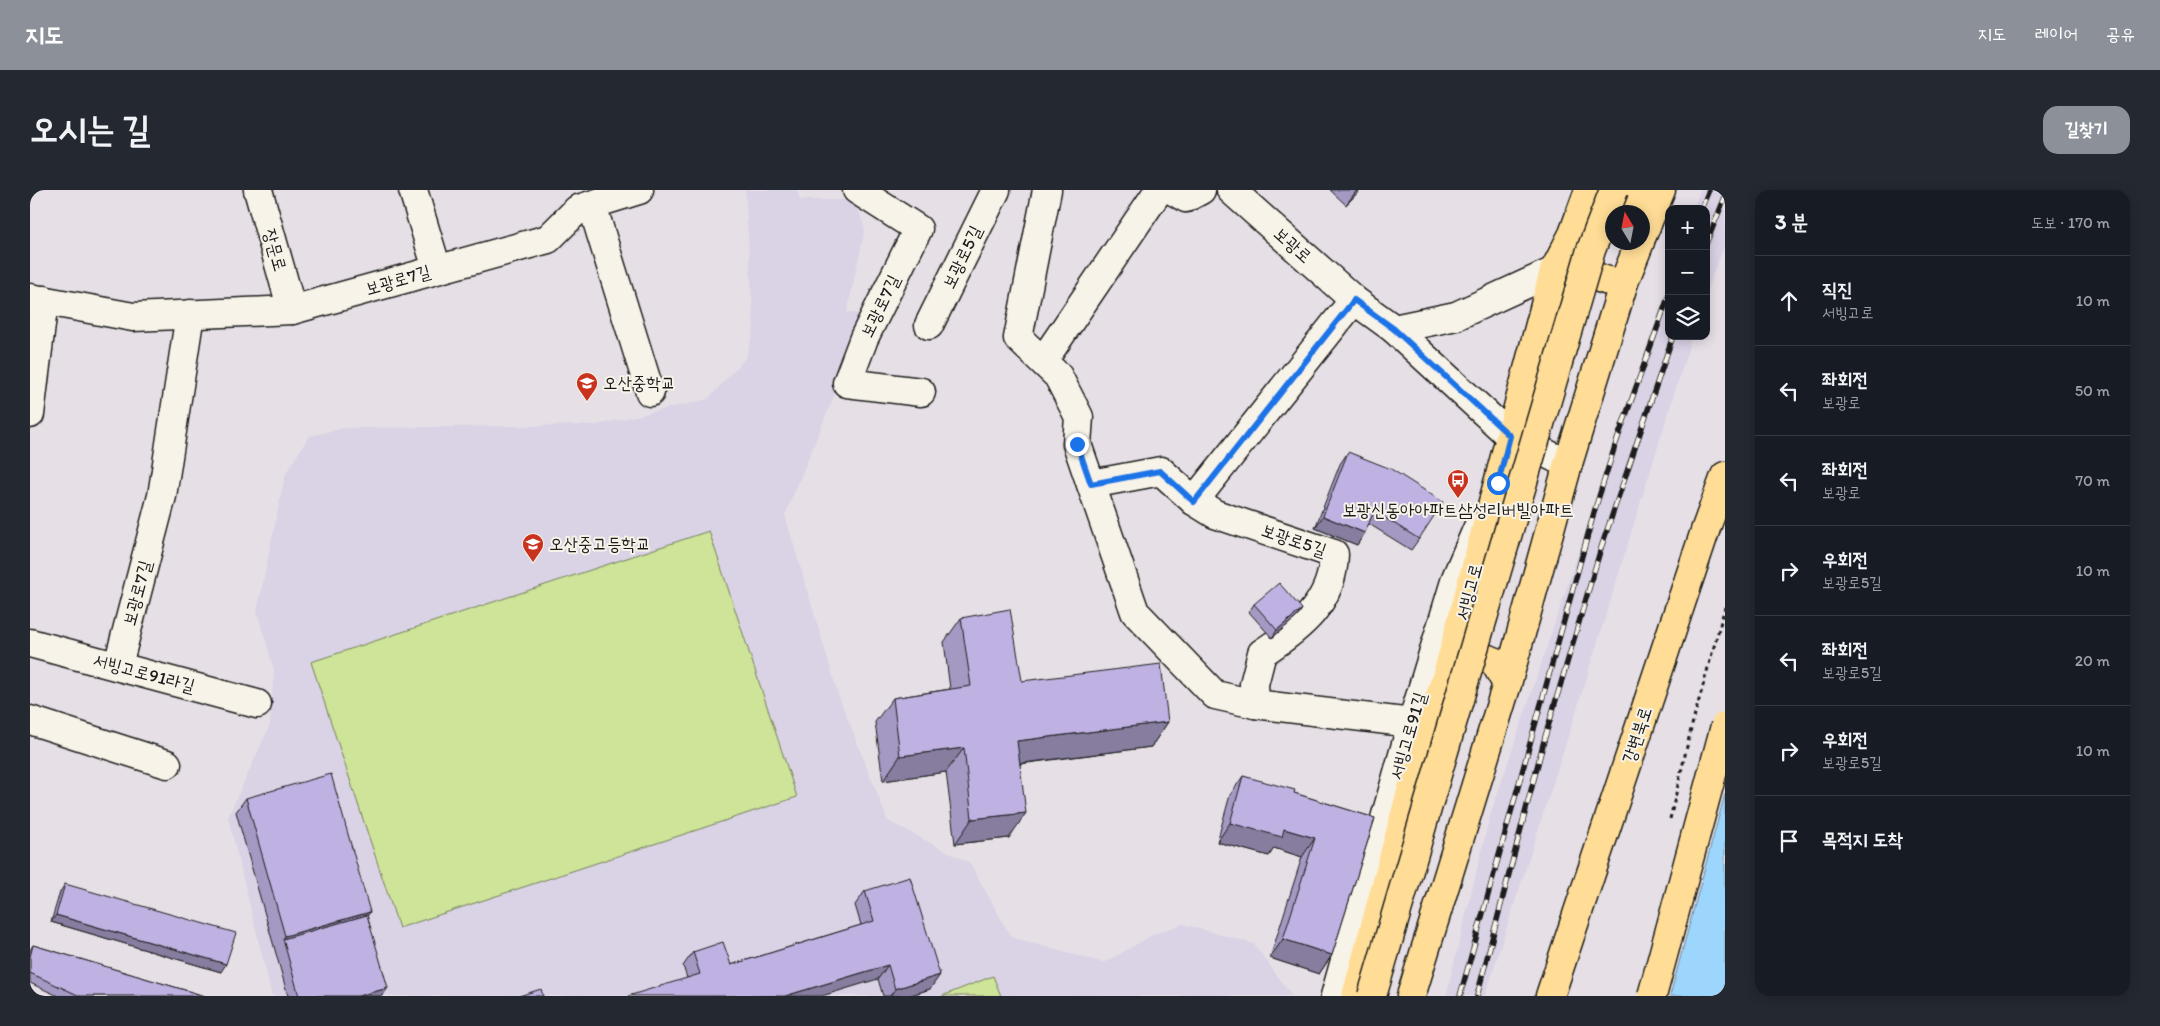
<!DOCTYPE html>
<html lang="ko">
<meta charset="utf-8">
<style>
body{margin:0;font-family:Itim,"Poor Story",sans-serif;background:#242831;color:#f1f3f6}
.controls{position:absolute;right:15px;top:15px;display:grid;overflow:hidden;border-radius:10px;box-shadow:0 2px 12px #0003}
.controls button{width:45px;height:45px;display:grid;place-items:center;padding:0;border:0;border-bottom:1px solid #363941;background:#171b24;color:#f1f3f6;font:25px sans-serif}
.compass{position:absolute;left:1575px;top:15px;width:45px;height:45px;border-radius:50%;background:#171b24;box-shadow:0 2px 12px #0003;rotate:350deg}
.stop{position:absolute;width:15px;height:15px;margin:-11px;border:4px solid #1a73e8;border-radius:50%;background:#fff}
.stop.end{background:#1a73e8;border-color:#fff;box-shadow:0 1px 5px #0008}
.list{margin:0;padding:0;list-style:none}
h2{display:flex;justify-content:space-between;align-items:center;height:65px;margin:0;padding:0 20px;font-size:21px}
h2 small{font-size:16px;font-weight:400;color:#9ea1a6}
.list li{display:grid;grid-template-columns:32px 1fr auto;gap:15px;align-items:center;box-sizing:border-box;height:90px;padding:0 20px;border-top:1px solid #363941}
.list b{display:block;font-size:19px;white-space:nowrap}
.list p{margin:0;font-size:16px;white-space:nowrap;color:#9ea1a6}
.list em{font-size:16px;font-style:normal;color:#9ea1a6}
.icon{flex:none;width:28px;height:28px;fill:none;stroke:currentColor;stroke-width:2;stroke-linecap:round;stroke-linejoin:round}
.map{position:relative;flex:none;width:1695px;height:806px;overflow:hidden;border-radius:15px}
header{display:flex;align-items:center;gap:30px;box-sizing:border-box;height:70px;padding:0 25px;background:#8c9099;color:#fff}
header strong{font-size:24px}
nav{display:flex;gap:28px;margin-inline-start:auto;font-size:18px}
.intro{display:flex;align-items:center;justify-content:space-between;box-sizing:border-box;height:120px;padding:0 30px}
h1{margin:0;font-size:35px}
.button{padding:12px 22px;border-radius:15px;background:#8c9099;color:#fff;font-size:18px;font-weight:700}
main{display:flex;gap:30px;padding:0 30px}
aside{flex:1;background:#171b24;border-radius:15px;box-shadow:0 2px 12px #0003}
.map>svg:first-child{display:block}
</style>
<header>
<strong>지도</strong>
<nav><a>지도</a><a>레이어</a><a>공유</a></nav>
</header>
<div class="intro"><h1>오시는 길</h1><a class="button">길찾기</a></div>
<main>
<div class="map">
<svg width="1695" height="806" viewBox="0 0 1695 806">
<rect width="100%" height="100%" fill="#e6e0e6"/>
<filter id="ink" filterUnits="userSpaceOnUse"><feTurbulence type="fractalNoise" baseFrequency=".02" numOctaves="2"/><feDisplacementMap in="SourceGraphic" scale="10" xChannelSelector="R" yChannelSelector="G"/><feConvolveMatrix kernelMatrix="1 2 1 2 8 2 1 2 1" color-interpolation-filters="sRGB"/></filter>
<g filter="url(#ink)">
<g fill="#dad2e5">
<path d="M715 0H767L770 10H825L835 39 817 122 831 124 811 189 755 325 808 504 858 631 940 673 981 747 1074 773 1126 743 1153 734 1224 754 1262 806H242L198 627 240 535 244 480 227 421 255 285 279 246 314 238 567 235 678 209 716 167 724 140Z"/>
<path d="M1670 0H1695V54L1676 101V19H1663Z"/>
<path d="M1639 92V146H1662L1550 509 1455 806H1416L1460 626Z"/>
</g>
<g fill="#cde499" stroke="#74805a">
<path d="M679 341 767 607 369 738 281 472Z"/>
<path d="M963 786 971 806H912Z"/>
</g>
<path fill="#9dd6fd" stroke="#698ca3" d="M1695 604V806H1640Z"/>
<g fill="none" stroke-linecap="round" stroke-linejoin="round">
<g stroke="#1c1c1c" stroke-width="31">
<g id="street">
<path d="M228 0 262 120"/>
<path d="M383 0 407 79"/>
<path d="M827 0 888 39 834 148 817 193 891 202"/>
<path d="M1017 0 988 148 1028 186 1049 227 1047 254 1105 422 1185 505 1225 514 1382 533"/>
<path d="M1142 0 1156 8 1171 0"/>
<path d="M562 15 620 202"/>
<path d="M0 108 103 127 262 120 518 49 548 19 609 0"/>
<path d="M899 135 966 0"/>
<path d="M1013 171 1129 0"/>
<path d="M0 224 14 110"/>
<path d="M1061 294 1131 281 1164 311 1185 324 1304 364C1303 413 1270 438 1232 463L1224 494 1225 514"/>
<path d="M1164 311 1324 110"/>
<path d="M0 453 227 514"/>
<path d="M88 475 132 306 160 124"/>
<path d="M0 530 137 574"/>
<path d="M1305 806 1382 533 1426 388 1448 337"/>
</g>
</g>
<g stroke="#1c1c1c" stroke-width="31">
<g id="secondary">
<path d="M1201 0 1324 110 1364 139 1480 246 1538 274"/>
<path d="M1364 139 1426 126 1524 81"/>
</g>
</g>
<g stroke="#1c1c1c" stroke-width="31">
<g id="primary">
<path d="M1612 46 1631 0"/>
<path d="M1545 60C1552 83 1570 93 1594 92"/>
<path d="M1421 471 1447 465 1464 471 1477 494"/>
<path d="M1326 806 1387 580 1421 471 1524 81 1543 44 1559 0"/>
<path d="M1381 806 1477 494 1538 274 1594 92 1610 52"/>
</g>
</g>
<g stroke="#1c1c1c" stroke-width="31">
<g id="highway">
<path d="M1593 22 1602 0"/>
<path d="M1520 806 1676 338 1695 286"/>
</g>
</g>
<path stroke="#1c1c1c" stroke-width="3" stroke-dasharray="4 4" stroke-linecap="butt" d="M1640 629 1662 535 1695 417"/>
<use href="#street" stroke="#f7f3e8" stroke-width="28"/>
<use href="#secondary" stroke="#f7f3e8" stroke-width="28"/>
<use href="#primary" stroke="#ffdd96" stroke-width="28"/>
<use href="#highway" stroke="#ffdd96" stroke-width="28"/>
<g stroke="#1c1c1c" stroke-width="5.5">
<g id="rail">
<path d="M1671 19 1679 0"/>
<path d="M1676 54 1695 7"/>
<path d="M1430 806 1565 319 1585 256 1639 105"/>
<path d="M1447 806 1515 547 1571 358 1643 146"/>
</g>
</g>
<use href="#rail" stroke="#f7f3e8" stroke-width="4" stroke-dasharray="11" stroke-linecap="butt"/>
<g stroke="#1c1c1c" stroke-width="31" stroke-linecap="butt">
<g id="highway-bridge">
<path d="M1342 806 1561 60 1584 0"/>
<path d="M1622 806 1695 536"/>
</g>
</g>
<use href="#highway-bridge" stroke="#ffdd96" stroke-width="28"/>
</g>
<g fill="#a499c3" stroke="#1c1c1c">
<path d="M1300 0H1330L1316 15Z"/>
<path d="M1318 262 1389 349 1381 360 1339 334 1327 355 1285 338 1310 274Z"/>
<path d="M1224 414 1272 419 1267 427 1242 448 1219 422Z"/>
<path d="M931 428 992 491 1138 532 1121 557 990 574 979 648 925 654 916 582 853 591 845 532 863 508 920 499 914 452Z"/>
<path d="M1213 586 1264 603 1345 628 1302 765 1289 784 1240 768 1272 667 1244 658 1239 666 1187 652 1200 605Z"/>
<path d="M216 608 340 722 337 725 352 806H258L206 622Z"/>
<path d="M35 694 191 782 21 732 30 702Z"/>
<path d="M835 701 900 799 878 806H853L848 789 657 788 653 776 663 762 701 775 831 735 825 715Z"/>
<path d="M3 755 175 806H28L0 793V760Z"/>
</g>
<g fill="#867d9f" stroke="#1c1c1c">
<path d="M1327 0H1330L1316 15Z"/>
<path d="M1293 326 1335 343 1327 355 1285 338Z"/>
<path d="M1272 419 1267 427 1242 448 1247 440Z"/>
<path d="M1138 532 1121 557 970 576 987 551Z"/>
<path d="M934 558 916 582 853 591 870 566Z"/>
<path d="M996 623 979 648 925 654 942 629Z"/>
<path d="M1200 633 1254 639 1285 648 1272 667 1244 658 1239 666 1187 652Z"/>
<path d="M340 722 330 737 253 749 255 746Z"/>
<path d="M26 725 196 774 191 782 21 732Z"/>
<path d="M1253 749 1302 765 1289 784 1240 768Z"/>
<path d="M858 775 848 789 792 806H755Z"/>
<path d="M910 785 900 799 878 806H860L865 799Z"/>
<path d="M358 798 352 806H328Z"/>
</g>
<g fill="#bfb2e3" stroke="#1c1c1c">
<path d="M1318 262 1361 279 1413 312 1389 349 1344 321 1335 343 1293 326Z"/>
<path d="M1249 393 1272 419 1247 440 1224 414Z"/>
<path d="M980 419 992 491 1131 474 1138 532 987 551 996 623 942 629 934 558 870 566 863 508 941 496 931 428Z"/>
<path d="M301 584 340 722 255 746 216 608Z"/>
<path d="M1213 586 1265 600 1264 603 1345 628 1302 765 1253 749 1285 648 1254 639 1252 647 1200 633Z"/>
<path d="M880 687 910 785 865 799 858 775 755 806H598L670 784 663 762 693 752 701 775 844 731 835 701Z"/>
<path d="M35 694 206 743 196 774 26 725Z"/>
<path d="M337 725 358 798 328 806H269L253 749Z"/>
<path d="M3 755 175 806H50L0 783V767Z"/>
<path d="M511 799 513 806H489Z"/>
</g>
</g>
<g fill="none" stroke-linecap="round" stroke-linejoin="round" filter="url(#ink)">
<path stroke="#1a73e8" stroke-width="6" d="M1047 254 1061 294 1130 281 1164 312 1324 110 1364 139 1480 246 1468 293"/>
</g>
<defs>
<g id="school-pin" transform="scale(1.125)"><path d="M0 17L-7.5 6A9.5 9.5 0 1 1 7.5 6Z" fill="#c8321e" stroke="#f7f3e8"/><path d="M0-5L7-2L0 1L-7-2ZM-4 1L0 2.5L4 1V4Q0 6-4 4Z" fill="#fff"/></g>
<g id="bus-pin" transform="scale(1.125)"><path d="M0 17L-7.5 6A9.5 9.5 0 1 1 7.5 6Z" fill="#c8321e" stroke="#f7f3e8"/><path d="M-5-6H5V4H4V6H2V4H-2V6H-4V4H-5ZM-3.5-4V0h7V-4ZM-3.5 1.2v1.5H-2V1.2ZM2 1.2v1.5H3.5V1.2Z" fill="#fff"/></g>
</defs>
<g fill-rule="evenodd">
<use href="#school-pin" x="557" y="193"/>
<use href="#bus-pin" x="1428" y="290"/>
<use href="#school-pin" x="503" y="354"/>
</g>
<g text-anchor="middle" stroke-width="4" stroke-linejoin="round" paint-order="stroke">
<g font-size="18" fill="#1c1c1c" stroke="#f7f3e8">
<text transform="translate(1263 55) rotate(42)" y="6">보광로</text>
<text transform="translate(245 60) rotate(74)" y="6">장문로</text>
<text transform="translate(932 67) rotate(-64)" y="6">보광로5길</text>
<text transform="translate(368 90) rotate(-16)" y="6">보광로7길</text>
<text transform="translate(850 116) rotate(-64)" y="6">보광로7길</text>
<text transform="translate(1264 350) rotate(19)" y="6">보광로5길</text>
<text transform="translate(1439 402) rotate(-75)" y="6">서빙고로</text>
<text transform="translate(107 403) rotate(-75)" y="6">보광로7길</text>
<text transform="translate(114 483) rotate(15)" y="6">서빙고로91라길</text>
<text transform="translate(1607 545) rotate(-72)" y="6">강변북로</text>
<text transform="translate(1378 546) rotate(-74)" y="6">서빙고로91길</text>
</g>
<g font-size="18" fill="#1c1c1c" stroke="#f7f3e8" text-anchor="start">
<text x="573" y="199">오산중학교</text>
<text x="1428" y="326" text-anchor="middle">보광신동아아파트삼성리버빌아파트</text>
<text x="519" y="360">오산중고등학교</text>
</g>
</g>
</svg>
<div class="controls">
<button>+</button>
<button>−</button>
<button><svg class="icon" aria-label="layers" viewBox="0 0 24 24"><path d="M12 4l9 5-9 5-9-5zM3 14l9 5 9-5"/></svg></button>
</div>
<svg class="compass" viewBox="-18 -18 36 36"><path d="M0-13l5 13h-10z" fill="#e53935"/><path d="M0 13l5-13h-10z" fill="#9ea1a6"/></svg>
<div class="stop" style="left:1468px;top:293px"></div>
<div class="stop end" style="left:1047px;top:254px"></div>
</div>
<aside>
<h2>3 분<small>도보 · 170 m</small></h2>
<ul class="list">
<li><svg class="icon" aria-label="ahead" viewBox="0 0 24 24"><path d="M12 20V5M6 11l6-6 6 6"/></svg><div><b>직진</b><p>서빙고로</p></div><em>10 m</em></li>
<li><svg class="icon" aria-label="left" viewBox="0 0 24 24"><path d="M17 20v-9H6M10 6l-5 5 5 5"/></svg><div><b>좌회전</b><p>보광로</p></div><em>50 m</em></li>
<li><svg class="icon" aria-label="left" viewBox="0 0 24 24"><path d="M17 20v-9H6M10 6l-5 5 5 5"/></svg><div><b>좌회전</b><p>보광로</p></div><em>70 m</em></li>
<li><svg class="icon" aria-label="right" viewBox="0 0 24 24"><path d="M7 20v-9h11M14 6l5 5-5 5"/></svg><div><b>우회전</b><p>보광로5길</p></div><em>10 m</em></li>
<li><svg class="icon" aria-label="left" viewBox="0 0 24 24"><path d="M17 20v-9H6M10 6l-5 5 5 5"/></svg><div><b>좌회전</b><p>보광로5길</p></div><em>20 m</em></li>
<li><svg class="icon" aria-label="right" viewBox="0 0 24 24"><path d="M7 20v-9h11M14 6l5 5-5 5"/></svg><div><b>우회전</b><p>보광로5길</p></div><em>10 m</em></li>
<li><svg class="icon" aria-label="arrive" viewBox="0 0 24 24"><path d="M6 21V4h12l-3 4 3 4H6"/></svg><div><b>목적지 도착</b></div></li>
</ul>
</aside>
</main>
